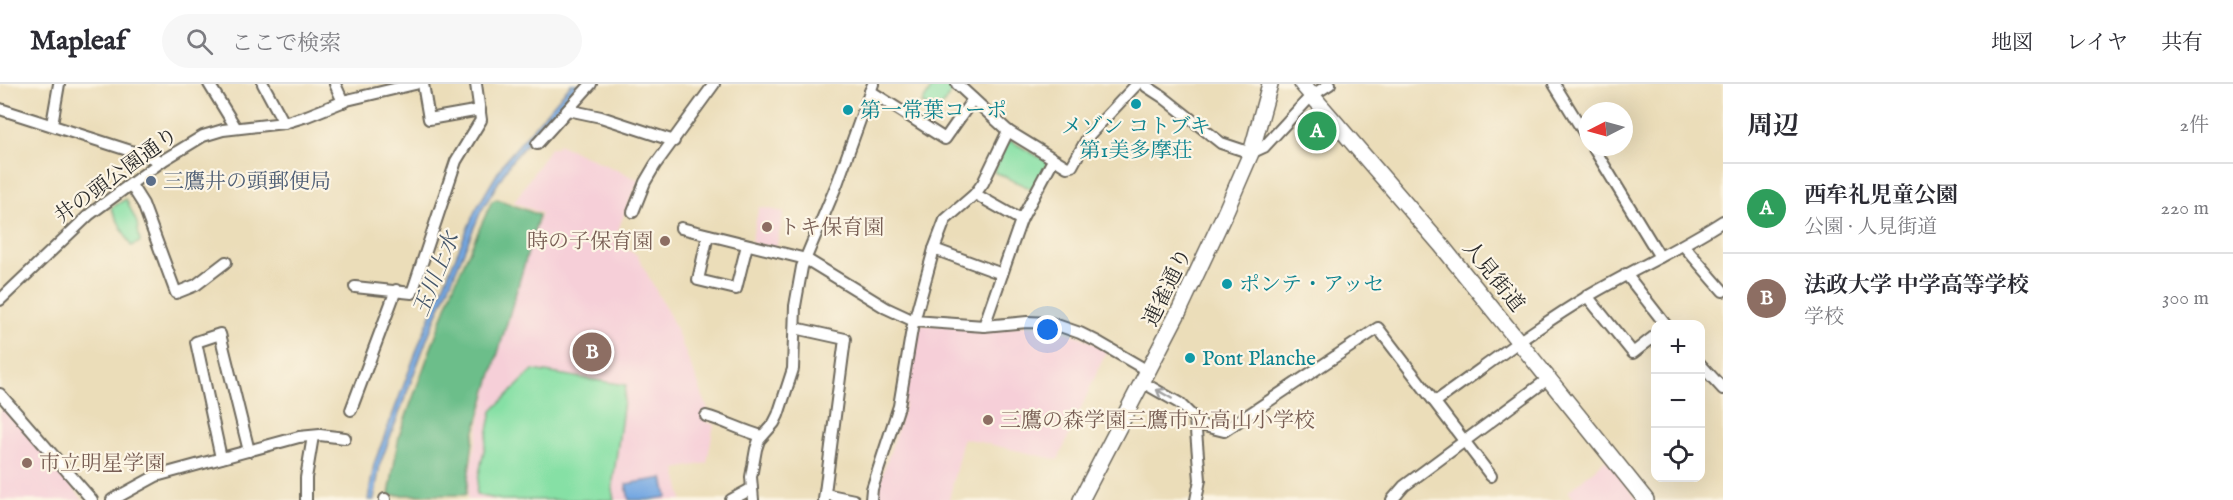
<!DOCTYPE html>
<html lang="ja">
<meta charset="utf-8">
<style>
body{margin:0;font-family:"IM FELL English","Noto Serif JP",serif;background:#f7f7f7;color:#2b2b33}
.controls{position:absolute;right:18px;bottom:18px;display:grid;overflow:hidden;border-radius:12px;box-shadow:0 6px 24px #0002}
.controls button{width:54px;height:54px;display:grid;place-items:center;padding:0;border:0;border-bottom:2px solid #e1e1e2;background:#fff;color:#2b2b33;font:30px sans-serif}
.compass{position:absolute;left:1579px;top:18px;width:54px;height:54px;border-radius:50%;background:#fff;box-shadow:0 6px 24px #0002;rotate:264deg}
.you{position:absolute;left:1048px;top:246px;width:21px;height:21px;margin:-15px;border:4px solid #fff;border-radius:50%;background:#1a73e8;box-shadow:0 0 0 9px #1a73e833}
.badge{display:grid;place-items:center;width:39px;height:39px;border-radius:50%;background:#0b8043;color:#fff;font-size:20px;font-weight:700}
.pin{position:absolute;translate:-50% -50%;border:3px solid #fff;box-shadow:0 2px 6px #0006}
.list{margin:0;padding:0;list-style:none}
h2{display:flex;justify-content:space-between;align-items:center;height:78px;margin:0;padding:0 24px;font-size:26px}
h2 small{font-size:20px;font-weight:400;color:#7c7c81}
.list li{display:grid;grid-template-columns:39px 1fr auto;gap:18px;align-items:center;box-sizing:border-box;height:90px;padding:0 24px;border-top:2px solid #e1e1e2}
.list b{display:block;font-size:22px;white-space:nowrap}
.list p{margin:0;font-size:20px;white-space:nowrap;color:#7c7c81}
.list em{font-size:20px;font-style:normal;color:#7c7c81}
.icon{flex:none;width:33px;height:33px;fill:none;stroke:currentColor;stroke-width:2;stroke-linecap:round;stroke-linejoin:round}
.map{position:relative;flex:none;width:1723px;height:416px;overflow:hidden}
header{display:flex;align-items:center;gap:36px;box-sizing:border-box;height:84px;padding:0 30px;background:#fff;border-bottom:2px solid #e1e1e2}
header strong{font-size:28px}
nav{display:flex;gap:33px;margin-inline-start:auto;font-size:21px}
.search{width:420px;height:54px;background:#f7f7f7;display:flex;align-items:center;gap:15px;box-sizing:border-box;padding:0 21px;border-radius:33px;color:#7c7c81;font-size:22px}
main{display:flex}
aside{flex:1;background:#fff}
.map>svg:first-child{display:block}
</style>
<header>
<strong>Mapleaf</strong>
<div class="search"><svg class="icon" aria-label="search" viewBox="0 0 24 24"><circle cx="10" cy="10" r="6"/><path d="M15 15l6 6"/></svg>ここで検索</div>
<nav><a>地図</a><a>レイヤ</a><a>共有</a></nav>
</header>
<main>
<div class="map">
<svg width="1723" height="416" viewBox="0 0 1723 416">
<rect width="100%" height="100%" fill="#fcf5e5"/>
<filter id="ink" filterUnits="userSpaceOnUse"><feTurbulence type="fractalNoise" baseFrequency=".0167" numOctaves="2"/><feDisplacementMap in="SourceGraphic" scale="12" xChannelSelector="R" yChannelSelector="G"/><feConvolveMatrix kernelMatrix="1 2 1 2 8 2 1 2 1" color-interpolation-filters="sRGB"/></filter>
<filter id="wash" filterUnits="userSpaceOnUse"><feTurbulence type="fractalNoise" baseFrequency=".008" numOctaves="4" result="noise"/><feDisplacementMap in="SourceGraphic" scale="24" xChannelSelector="R" yChannelSelector="G"/><feGaussianBlur stdDeviation="1.35" result="paint"/><feColorMatrix in="noise" values="0 0 0 0 0 0 0 0 0 0 0 0 0 0 0 0 0 1.4 0 .05"/><feComposite in="paint" operator="in"/></filter>
<g filter="url(#wash)">
<rect width="100%" height="100%" fill="#ebddb9"/>
<g fill="#f6cfd8">
<path d="M558 60 639 96 625 127 614 158 637 171 672 236 698 299 708 326 706 338 714 340 707 379 676 385 682 416H467L469 392 481 331 512 220 541 129 514 118 550 64 557 63Z"/>
<path d="M759 123 784 128 776 164 751 159Z"/>
<path d="M920 241 1046 242 1079 252 1107 266 1058 376 963 354 949 416H878L877 407 904 325 906 302 917 244Z"/>
<path d="M6 323 25 343 83 416H0V327Z"/>
<path d="M1606 375 1638 416H1574L1568 408Z"/>
</g>
<g fill="#86e0a5" stroke="#588668" stroke-width="1.5">
<path d="M934 0H950L954 4 937 30 922 19Z"/>
<path d="M1011 57 1046 77 1047 81 1034 106 994 88 1007 58Z"/>
<path d="M126 115 137 139 140 158 131 162 111 124Z"/>
<path d="M533 286 626 301 612 405 614 416H502L476 411 478 395 492 327Z"/>
</g>
<path fill="#6cbe8a" stroke="#4c745a" stroke-width="1.5" d="M497 115 539 131 474 350 466 411H389L399 352 454 201 492 117Z"/>
<g fill="#76a8e2" stroke="#506a86" stroke-width="1.5">
<path d="M571 0H578L510 79 481 127 428 252 380 380 374 416H368L374 380 423 250 475 127 504 78Z"/>
<path d="M663 394 667 413 648 416H629L626 400Z"/>
</g>
</g>
<g filter="url(#ink)">
<g fill="none" stroke-linecap="round" stroke-linejoin="round">
<g stroke="#6e695d" stroke-width="14">
<g id="minor">
<path d="M209 0 236 44"/>
<path d="M263 0 284 39"/>
<path d="M335 0 343 18"/>
<path d="M423 0 429 35 480 26"/>
<path d="M957 0 1008 47"/>
<path d="M1554 0 1588 55"/>
<path d="M1146 2 1163 13 1221 59 1251 69 1264 63 1311 12 1330 0"/>
<path d="M870 7 945 55 973 15"/>
<path d="M0 25 162 77"/>
<path d="M568 26 601 33 674 57"/>
<path d="M52 40 59 0"/>
<path d="M537 60 591 0"/>
<path d="M1593 63 1660 173"/>
<path d="M131 101 143 120 176 209 196 201 226 178"/>
<path d="M975 110 1021 136"/>
<path d="M633 128 645 98 655 81 714 0"/>
<path d="M681 144 806 175 886 224 914 237 984 242 1027 238 1051 239 1080 249 1098 258 1148 287"/>
<path d="M708 151 698 196 736 205 747 161"/>
<path d="M1684 162 1723 207"/>
<path d="M934 165 1002 190"/>
<path d="M1626 190 1665 240"/>
<path d="M355 203 412 209 456 77 481 36 476 0"/>
<path d="M1587 212 1633 269 1656 251"/>
<path d="M0 216 90 130 162 77 203 52 223 46 284 39 307 32 347 16 415 0"/>
<path d="M984 242 1021 136 1053 76"/>
<path d="M795 244 845 255 824 416"/>
<path d="M1700 280 1723 305"/>
<path d="M1142 298 1179 319 1195 335 1200 396 1196 416"/>
<path d="M0 310 92 416"/>
<path d="M1435 318C1486 282 1536 243 1590 211 1634 185 1680 165 1723 137"/>
<path d="M351 326 396 206"/>
<path d="M706 332C725 337 743 347 762 352"/>
<path d="M1196 340 1224 347 1378 244 1491 392"/>
<path d="M221 374 196 258 220 250 249 367"/>
<path d="M825 410 854 416"/>
<path d="M112 416 156 392 299 353 320 351 345 354"/>
<path d="M306 416V394L313 352"/>
<path d="M385 416V415"/>
<path d="M731 416 751 405"/>
<path d="M753 416 751 393 756 365 759 356 774 339 778 331 793 285 795 222 802 183 837 100 873 0"/>
<path d="M871 416 872 405 899 322 912 245 934 165 945 136 975 110 983 99 1008 47 1067 83 1072 82 1089 51 1137 0"/>
<path d="M1392 416 1404 402 1548 295"/>
</g>
</g>
<g stroke="#6e695d" stroke-width="18">
<g id="secondary">
<path d="M1302 0 1441 161 1646 416"/>
<path d="M1081 416 1180 225 1225 129 1251 69 1270 0"/>
</g>
</g>
<use href="#minor" stroke="#fff" stroke-width="10"/>
<use href="#secondary" stroke="#fff" stroke-width="15"/>
</g>
<defs><path id="oneway-shaft" d="M-6 0H5M1.5-3L5.5 0L1.5 3" fill="none" stroke-width="1.6" stroke-linecap="round" stroke-linejoin="round" transform="scale(1.5)"/></defs>
<use stroke="#a0a0a0" href="#oneway-shaft" transform="translate(1164 310) rotate(-150)"/>
</g>
<g fill="#0f9aa8" stroke="#fcf5e5" stroke-width="2">
<circle cx="1136" cy="20" r="6"/>
<circle cx="848" cy="26" r="6"/>
<circle cx="1227" cy="200" r="6"/>
<circle cx="1190" cy="274" r="6"/>
</g>
<circle fill="#5c6f8a" stroke="#fcf5e5" stroke-width="2" cx="151" cy="97" r="6"/>
<g fill="#8d6e63" stroke="#fcf5e5" stroke-width="2">
<circle cx="767" cy="143" r="6"/>
<circle cx="665" cy="157" r="6"/>
<circle cx="988" cy="336" r="6"/>
<circle cx="27" cy="379" r="6"/>
</g>
<g text-anchor="middle" stroke-width="4.5" stroke-linejoin="round" paint-order="stroke">
<g font-size="21" fill="#0d838f" stroke="#fcf5e5" text-anchor="start">
<text x="860" y="33">第一常葉コーポ</text>
<text x="1136" y="49" text-anchor="middle">メゾン コトブキ<tspan x="1136" dy="24">第1美多摩荘</tspan></text>
<text x="1239" y="207">ポンテ・アッセ</text>
<text x="1202" y="281">Pont Planche</text>
</g>
<g font-size="21" fill="#2b2b2b" stroke="#fcf5e5">
<text transform="translate(116 91) rotate(-36)" y="7">井の頭公園通り</text>
<text transform="translate(1494 192) rotate(51)" y="7">人見街道</text>
<text transform="translate(1167 203) rotate(-64)" y="7">連雀通り</text>
</g>
<g font-size="21" fill="#4e5e75" stroke="#fcf5e5" text-anchor="start">
<text x="163" y="104">三鷹井の頭郵便局</text>
</g>
<g font-size="21" fill="#785e54" stroke="#fcf5e5" text-anchor="start">
<text x="779" y="150">トキ保育園</text>
<text x="653" y="164" text-anchor="end">時の子保育園</text>
<text x="1000" y="343">三鷹の森学園三鷹市立高山小学校</text>
<text x="39" y="386">市立明星学園</text>
</g>
<g font-size="22" font-style="italic" fill="#45576b" stroke="#fcf5e5">
<text transform="translate(435 190) rotate(-68)" y="8">玉川上水</text>
</g>
</g>
</svg>
<div class="controls">
<button>+</button>
<button>−</button>
<button><svg class="icon" aria-label="locate" viewBox="0 0 24 24"><circle cx="12" cy="12" r="6"/><path d="M12 2v4M12 18v4M2 12h4M18 12h4"/></svg></button>
</div>
<svg class="compass" viewBox="-18 -18 36 36"><path d="M0-13l5 13h-10z" fill="#e53935"/><path d="M0 13l5-13h-10z" fill="#7c7c81"/></svg>
<div class="you"></div>
<div class="pin badge" style="left:1317px;top:47px;background:#2e9e5b">A</div>
<div class="pin badge" style="left:592px;top:268px;background:#8d6e63">B</div>
</div>
<aside>
<h2>周辺<small>2件</small></h2>
<ul class="list">
<li><span class="badge" style="background:#2e9e5b">A</span><div><b>西牟礼児童公園</b><p>公園 · 人見街道</p></div><em>220 m</em></li>
<li><span class="badge" style="background:#8d6e63">B</span><div><b>法政大学 中学高等学校</b><p>学校</p></div><em>300 m</em></li>
</ul>
</aside>
</main>
